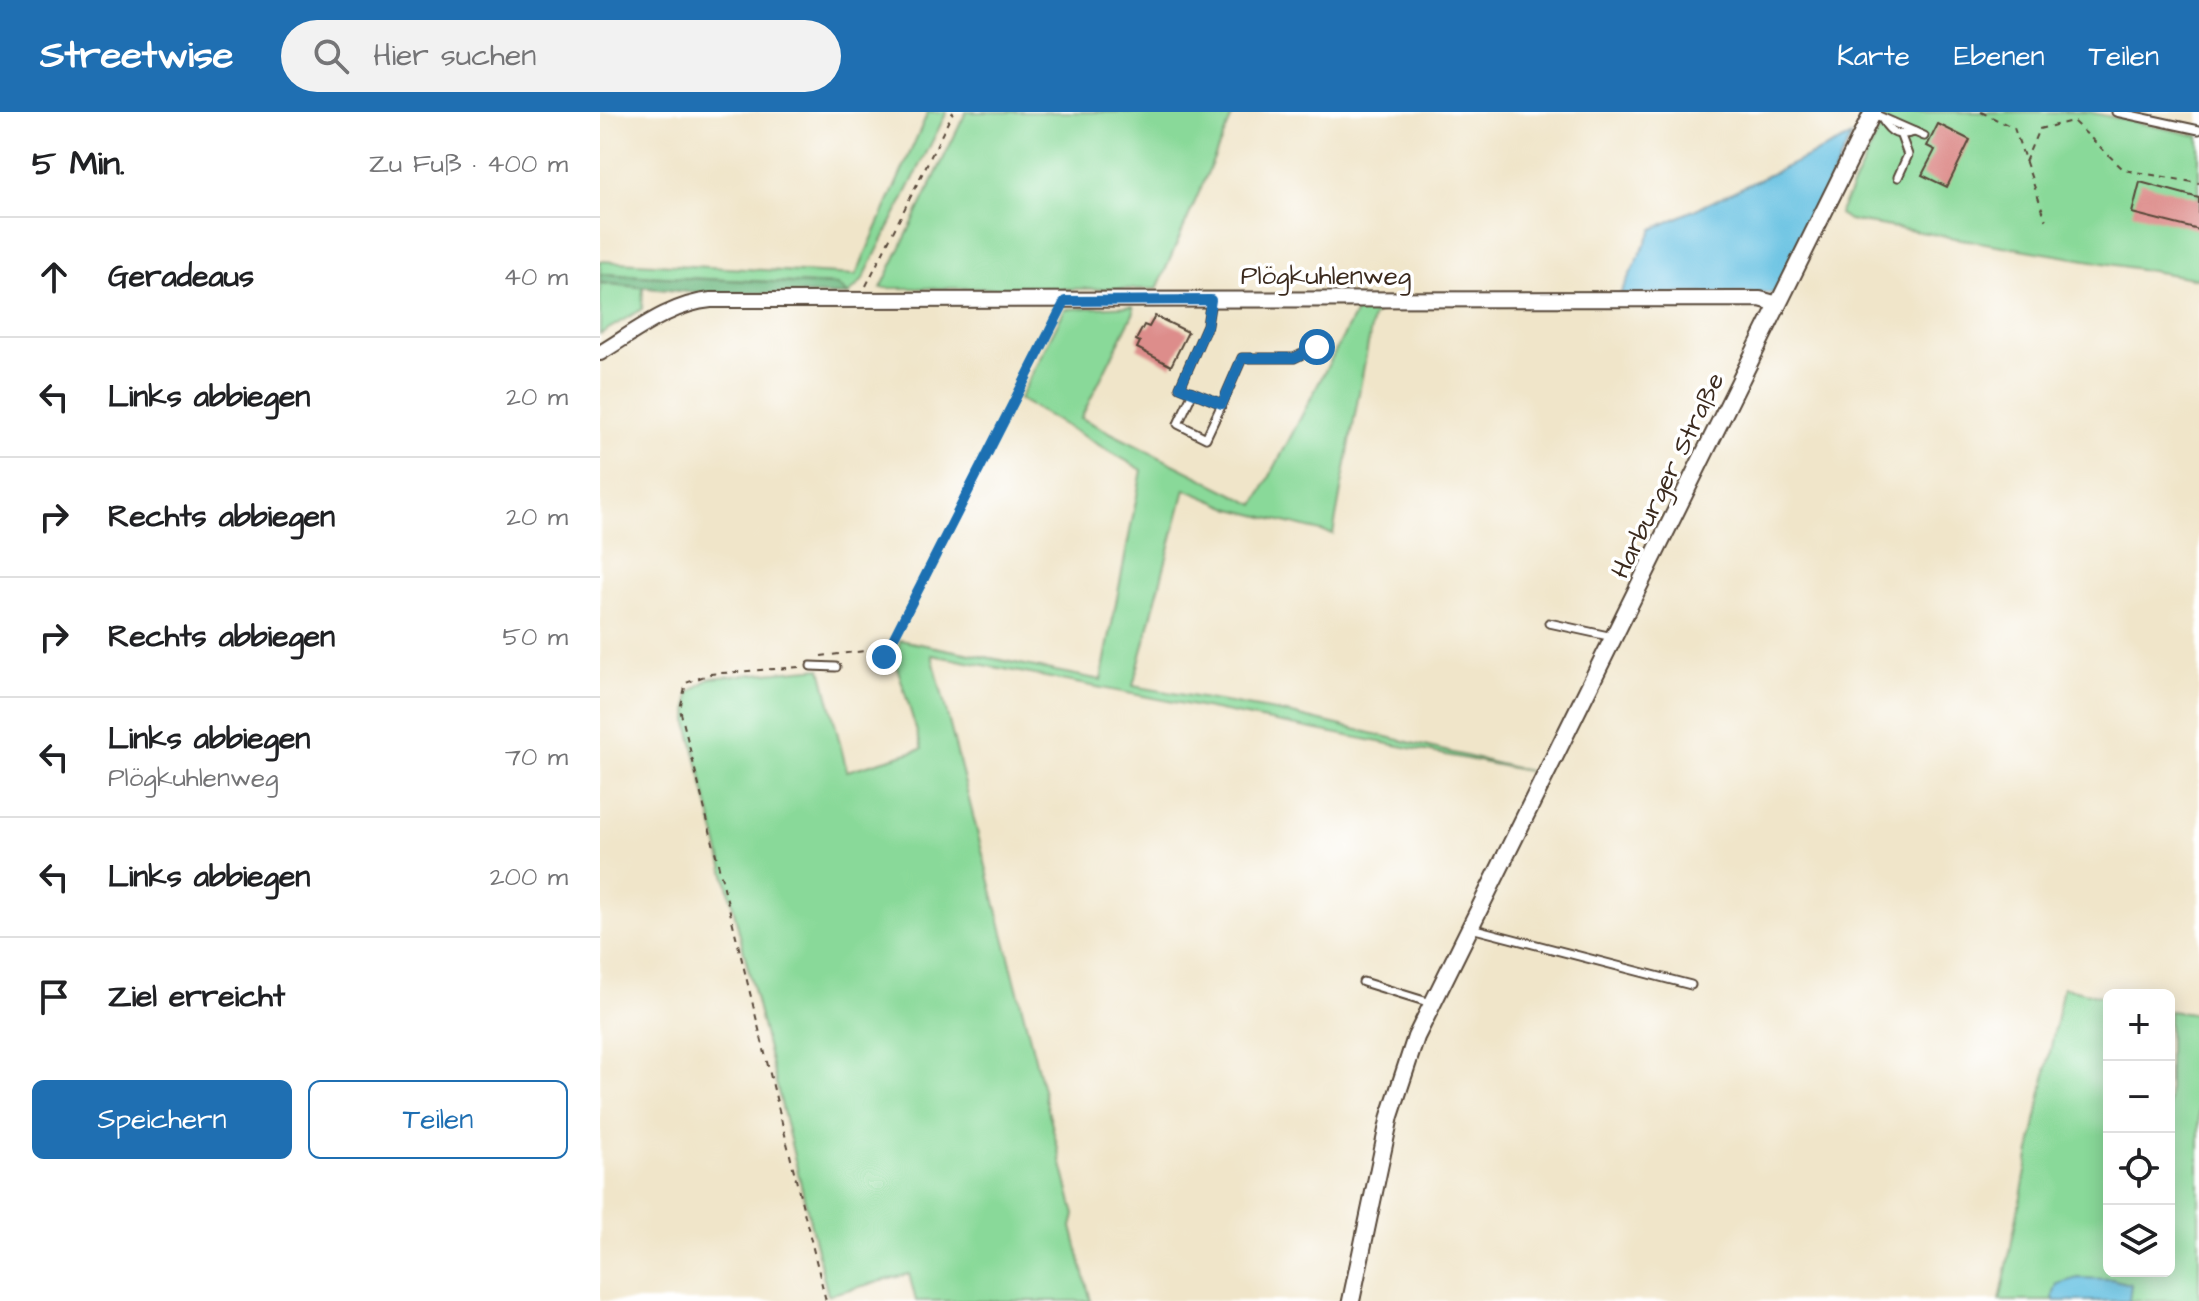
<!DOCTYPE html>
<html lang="de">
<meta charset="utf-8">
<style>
body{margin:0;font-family:"Architects Daughter",sans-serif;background:#f2f2f2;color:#202124}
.controls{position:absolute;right:24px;bottom:24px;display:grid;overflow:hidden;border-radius:12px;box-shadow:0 4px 20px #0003}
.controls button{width:72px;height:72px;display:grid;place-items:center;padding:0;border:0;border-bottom:2px solid #e0e0e0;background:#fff;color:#202124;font:40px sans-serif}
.stop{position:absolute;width:24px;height:24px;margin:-18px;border:6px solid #1f6fb2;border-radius:50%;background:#fff}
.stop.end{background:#1f6fb2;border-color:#fff;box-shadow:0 2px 8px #0008}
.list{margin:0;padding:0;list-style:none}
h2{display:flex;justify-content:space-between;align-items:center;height:104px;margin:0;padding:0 32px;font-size:34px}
h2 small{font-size:26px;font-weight:400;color:#757577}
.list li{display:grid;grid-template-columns:52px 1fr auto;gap:24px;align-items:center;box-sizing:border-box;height:120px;padding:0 32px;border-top:2px solid #e0e0e0}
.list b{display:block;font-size:30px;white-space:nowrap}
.list p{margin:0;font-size:26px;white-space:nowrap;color:#757577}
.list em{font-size:26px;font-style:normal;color:#757577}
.actions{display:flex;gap:16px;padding:24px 32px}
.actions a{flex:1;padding:18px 0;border:2px solid #1f6fb2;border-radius:12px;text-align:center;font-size:28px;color:#1f6fb2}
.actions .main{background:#1f6fb2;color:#fff}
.icon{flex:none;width:44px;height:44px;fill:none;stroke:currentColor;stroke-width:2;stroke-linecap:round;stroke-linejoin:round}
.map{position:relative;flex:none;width:1599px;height:1189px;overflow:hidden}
header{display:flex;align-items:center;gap:48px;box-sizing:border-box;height:112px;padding:0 40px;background:#1f6fb2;color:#fff}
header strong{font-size:38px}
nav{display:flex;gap:44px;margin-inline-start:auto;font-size:28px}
.search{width:560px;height:72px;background:#f2f2f2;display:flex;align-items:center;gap:20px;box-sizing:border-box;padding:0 28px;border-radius:44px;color:#757577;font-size:30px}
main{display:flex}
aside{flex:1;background:#fff}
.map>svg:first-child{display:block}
</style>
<header>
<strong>Streetwise</strong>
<div class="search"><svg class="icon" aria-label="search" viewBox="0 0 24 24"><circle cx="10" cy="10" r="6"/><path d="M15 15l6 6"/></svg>Hier suchen</div>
<nav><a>Karte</a><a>Ebenen</a><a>Teilen</a></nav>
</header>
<main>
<aside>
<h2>5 Min.<small>Zu Fuß · 400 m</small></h2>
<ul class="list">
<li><svg class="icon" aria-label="ahead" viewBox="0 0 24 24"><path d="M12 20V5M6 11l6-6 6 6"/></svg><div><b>Geradeaus</b></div><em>40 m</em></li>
<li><svg class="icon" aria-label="left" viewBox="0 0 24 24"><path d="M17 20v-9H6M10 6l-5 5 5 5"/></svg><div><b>Links abbiegen</b></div><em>20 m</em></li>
<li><svg class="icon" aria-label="right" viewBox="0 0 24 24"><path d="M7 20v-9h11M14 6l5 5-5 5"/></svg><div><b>Rechts abbiegen</b></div><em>20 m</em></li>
<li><svg class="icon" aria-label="right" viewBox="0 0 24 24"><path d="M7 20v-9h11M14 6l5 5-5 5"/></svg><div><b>Rechts abbiegen</b></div><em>50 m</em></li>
<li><svg class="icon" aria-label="left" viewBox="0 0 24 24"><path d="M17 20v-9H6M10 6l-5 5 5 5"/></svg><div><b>Links abbiegen</b><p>Plögkuhlenweg</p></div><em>70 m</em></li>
<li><svg class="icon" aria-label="left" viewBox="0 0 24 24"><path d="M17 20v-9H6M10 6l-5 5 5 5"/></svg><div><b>Links abbiegen</b></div><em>200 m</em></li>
<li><svg class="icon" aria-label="arrive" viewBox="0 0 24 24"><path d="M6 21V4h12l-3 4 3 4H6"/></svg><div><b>Ziel erreicht</b></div></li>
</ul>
<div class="actions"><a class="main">Speichern</a><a>Teilen</a></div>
</aside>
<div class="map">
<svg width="1599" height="1189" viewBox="0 0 1599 1189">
<rect width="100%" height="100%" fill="#fff"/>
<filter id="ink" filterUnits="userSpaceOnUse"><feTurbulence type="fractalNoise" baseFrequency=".0125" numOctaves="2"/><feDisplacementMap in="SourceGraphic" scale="16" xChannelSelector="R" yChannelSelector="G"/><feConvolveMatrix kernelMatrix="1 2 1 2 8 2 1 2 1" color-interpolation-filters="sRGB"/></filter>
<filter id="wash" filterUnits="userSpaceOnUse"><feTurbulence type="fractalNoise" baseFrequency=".006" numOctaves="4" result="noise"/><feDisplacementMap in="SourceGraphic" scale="32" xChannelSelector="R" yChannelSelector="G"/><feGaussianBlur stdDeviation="1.8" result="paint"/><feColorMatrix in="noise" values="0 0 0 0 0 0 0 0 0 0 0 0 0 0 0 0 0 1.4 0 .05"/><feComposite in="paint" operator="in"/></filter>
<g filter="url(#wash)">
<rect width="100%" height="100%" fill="#f0e5c9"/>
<g fill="#89d999" stroke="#62825c" stroke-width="2">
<path d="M328 0H347L262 169 248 183 237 173 0 162V149L256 163Z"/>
<path d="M366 0H634L557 177 281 176Z"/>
<path d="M1288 0H1489L1599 24V167L1249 108 1239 102Z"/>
<path d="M0 171 43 173 42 197 0 222Z"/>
<path d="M533 194 534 200 481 306 655 393 759 194H785L773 205 733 422 632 397 585 377 533 574 692 602 928 659 332 543 475 1103 472 1115 491 1189H316L309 1162 228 1183 88 611 89 581 110 566 221 556 247 659 322 637 295 548 300 528 501 568 542 358 419 287 465 197Z"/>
<path d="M1463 875 1509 886V1159H1569V899L1599 903V1189H1400Z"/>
</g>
<path fill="#6eb981" stroke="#547250" stroke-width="2" d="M0 162 237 173 248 183 87 180 0 171Z"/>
<g fill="#63c0e1" stroke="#4f7580" stroke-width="2">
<path d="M1252 24 1174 181 1020 182 1053 117Z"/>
<path d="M1478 1166 1511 1167 1531 1172 1529 1189H1454L1453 1184 1457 1172Z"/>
</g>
<g id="blocks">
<g fill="#dd8d8b">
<path d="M1338 12 1370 28 1347 75 1322 63 1335 38 1327 34Z"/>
<path d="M1540 70 1599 86V118L1532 101Z"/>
<path d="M555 204 588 220 571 254 537 236 540 230 536 228 544 213 549 215Z"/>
</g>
</g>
</g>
<g filter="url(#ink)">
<use href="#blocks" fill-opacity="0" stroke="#564638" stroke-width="2"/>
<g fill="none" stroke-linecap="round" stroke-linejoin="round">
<g stroke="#564638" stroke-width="11">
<g id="service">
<path d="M1516 0 1599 18"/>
<path d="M1274 2 1324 24"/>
<path d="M1282 7C1291 22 1298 25 1315 20"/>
<path d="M1298 65 1308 43 1301 24"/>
<path d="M611 188 607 213 580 275 622 292 642 246H694L717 235"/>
<path d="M593 280 578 312 606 326 622 292"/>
<path d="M949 511 1013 525"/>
<path d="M281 549 289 537"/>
<path d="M211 554 236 555"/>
<path d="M871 816 1091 873"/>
<path d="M763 870 831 891"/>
</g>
</g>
<g stroke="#564638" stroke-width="18">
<path id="minor" d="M0 241C35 220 69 192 111 188L1160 187 1178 192"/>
</g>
<g stroke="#564638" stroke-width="20">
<path id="tertiary" d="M751 1189 790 1004 816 925 1273 0"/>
</g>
<g stroke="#564638" stroke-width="2" stroke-dasharray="6 6" stroke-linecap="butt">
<path d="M1381 0 1414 16 1446 108"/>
<path d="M1425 50 1439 17 1473 9 1524 58 1599 71"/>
<path d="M266 174 353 0"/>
<path d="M294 526 458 204"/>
<path d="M221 544 274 538"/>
<path d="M199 555 110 562 86 571 80 597 226 1189"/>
</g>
<use href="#service" stroke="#fff" stroke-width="7"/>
<use href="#minor" stroke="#fff" stroke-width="14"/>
<use href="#tertiary" stroke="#fff" stroke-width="16"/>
</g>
</g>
<g fill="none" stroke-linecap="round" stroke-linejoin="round" filter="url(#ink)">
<path stroke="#1f6fb2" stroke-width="10" d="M284 545 465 189 611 188 607 213 580 275 622 292 642 246H694L717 235"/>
</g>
<g text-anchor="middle" stroke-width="7" stroke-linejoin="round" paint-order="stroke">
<g font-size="26" fill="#3b2a1e" stroke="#fff">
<text x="726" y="172">Plögkuhlenweg</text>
<text transform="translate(1067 363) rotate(-64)" y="9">Harburger Straße</text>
</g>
</g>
</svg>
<div class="controls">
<button>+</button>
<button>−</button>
<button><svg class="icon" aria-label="locate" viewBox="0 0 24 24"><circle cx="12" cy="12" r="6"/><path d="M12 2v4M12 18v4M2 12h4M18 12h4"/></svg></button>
<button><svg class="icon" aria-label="layers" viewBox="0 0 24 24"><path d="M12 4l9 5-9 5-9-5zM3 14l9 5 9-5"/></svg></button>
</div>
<div class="stop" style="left:717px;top:235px"></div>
<div class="stop end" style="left:284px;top:545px"></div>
</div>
</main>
